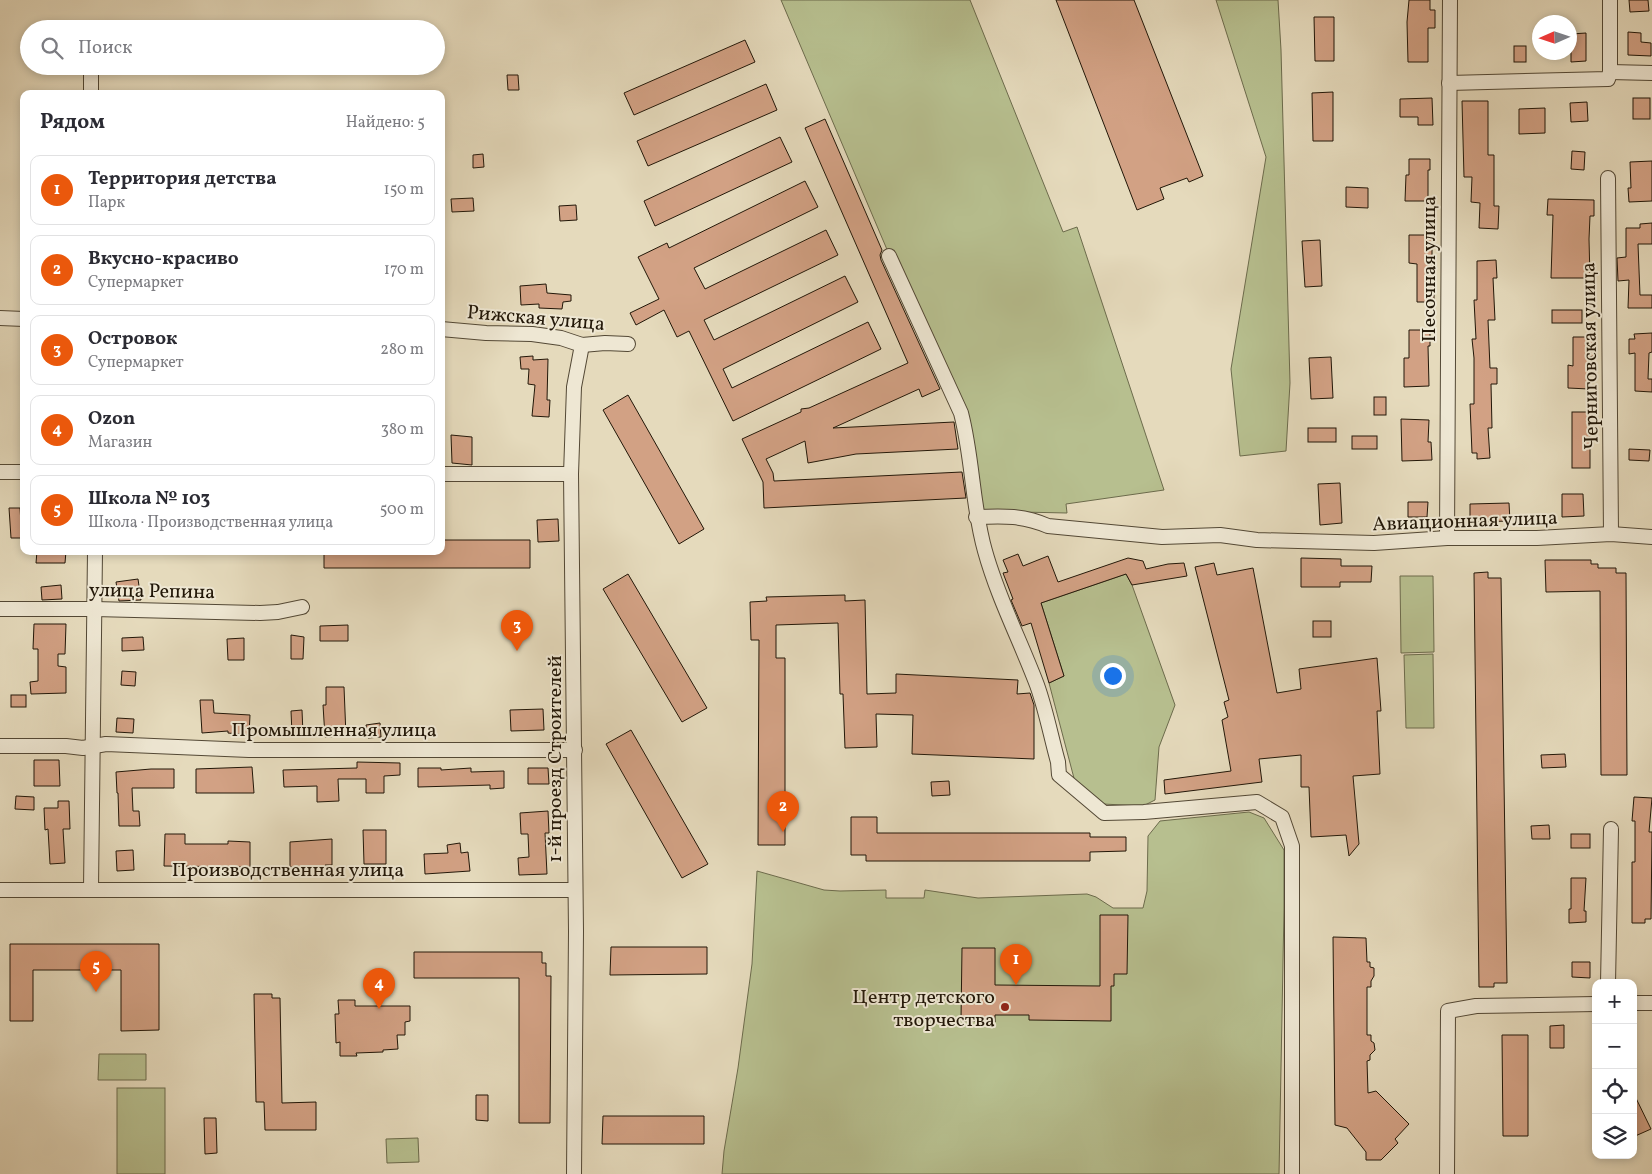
<!DOCTYPE html>
<html lang="ru">
<meta charset="utf-8">
<style>
body{margin:0;font-family:Vollkorn,serif;background:#f2f2f3;color:#2b2b33}
.controls{position:absolute;right:15px;bottom:15px;display:grid;overflow:hidden;border-radius:10px;box-shadow:0 2px 8px #0003}
.controls button{width:45px;height:45px;display:grid;place-items:center;padding:0;border:0;border-bottom:1px solid #e1e1e2;background:#fff;color:#2b2b33;font:25px sans-serif}
.compass{position:absolute;left:1532px;top:15px;width:45px;height:45px;border-radius:50%;background:#fff;box-shadow:0 2px 8px #0003;rotate:267deg}
.you{position:absolute;left:1112px;top:675px;width:18px;height:18px;margin:-12px;border:4px solid #fff;border-radius:50%;background:#1a73e8;box-shadow:0 0 0 8px #1a73e833}
.badge{display:grid;place-items:center;width:32px;height:32px;border-radius:50%;background:#ea580c;color:#fff;font-size:16px;font-weight:700}
.pin{position:absolute;translate:-50% -41px;filter:drop-shadow(0 1px 2px #0008)}
.pin::after{content:'';position:absolute;top:26px;width:18px;height:15px;background:inherit;clip-path:polygon(0 0,100% 0,50% 100%)}
.list{margin:0;padding:0;list-style:none}
h2{display:flex;justify-content:space-between;align-items:center;height:65px;margin:0;padding:0 20px;font-size:21px}
h2 small{font-size:16px;font-weight:400;color:#7c7c81}
.list li{display:grid;grid-template-columns:32px 1fr auto;gap:15px;align-items:center;box-sizing:border-box;height:70px;margin:0 10px 10px;padding:0 10px;border:1px solid #e1e1e2;border-radius:10px}
.list b{display:block;font-size:19px;white-space:nowrap}
.list p{margin:0;font-size:16px;white-space:nowrap;color:#7c7c81}
.list em{font-size:16px;font-style:normal;color:#7c7c81}
.icon{flex:none;width:28px;height:28px;fill:none;stroke:currentColor;stroke-width:2;stroke-linecap:round;stroke-linejoin:round}
.map{position:relative;flex:none;width:1652px;height:1174px;overflow:hidden}
.search{position:absolute;background:#fff;box-shadow:0 2px 8px #0003;left:20px;top:20px;width:425px;height:55px;display:flex;align-items:center;gap:12px;box-sizing:border-box;padding:0 18px;border-radius:28px;color:#7c7c81;font-size:19px}
.panel{position:absolute;background:#fff;box-shadow:0 2px 8px #0003;left:20px;top:90px;width:425px;height:465px;border-radius:10px}
.map>svg:first-child{display:block}
</style>
<div class="map">
<svg width="1652" height="1174" viewBox="0 0 1652 1174">
<rect width="100%" height="100%" fill="#e5dabc"/>
<filter id="stains"><feTurbulence type="fractalNoise" baseFrequency=".004" numOctaves="4"/><feColorMatrix values="0 0 0 0 .2 0 0 0 0 .09 0 0 0 0 .02 0 0 0 .5 -.17"/></filter>
<radialGradient id="worn" r=".72"><stop offset=".6" stop-color="#630" stop-opacity="0"/><stop offset="1" stop-color="#630" stop-opacity=".3"/></radialGradient>
<g fill="#b7bf8f" stroke="#6c6b4c">
<path d="M781 0H970L1063 232 1077 227 1164 490 1066 504 1067 513 972 511 959 419Z"/>
<path d="M1216 0H1278L1281 50 1290 383 1286 451 1240 456 1231 369 1266 157Z"/>
<path d="M1126 574 1132 585 1175 705 1159 747 1155 800 1143 806 1103 804 1075 782 1049 683 1064 676 1041 603Z"/>
<path d="M1400 576H1433L1434 652 1401 653Z"/>
<path d="M1433 654 1434 728H1406L1404 655Z"/>
<path d="M1249 812 1264 818 1284 850V909L1279 1174H722L724 1151 738 1068 752 964 757 871 824 890 840 891 886 890V898H924L925 890 978 898 1087 894 1096 897 1113 908H1143L1147 891 1148 836 1160 821Z"/>
<path d="M99 1054H146V1080H98Z"/>
<rect x="117" y="1088" width="48" height="86"/>
<path d="M418 1138 419 1162 387 1163 386 1139Z"/>
</g>
<g fill="#d2a184" stroke="#221708">
<path d="M1056 0H1134L1203 176 1189 182 1187 178 1160 188 1164 199 1137 210Z"/>
<path d="M1409 0H1430V10H1435V28H1428V62H1408L1407 22Z"/>
<path d="M1629 0H1648L1649 11 1630 12Z"/>
<path d="M1314 17H1334V61H1315Z"/>
<path d="M1628 32 1641 33V42L1651 43V56L1628 55Z"/>
<path d="M1586 33V61L1571 62V34Z"/>
<path d="M745 40 755 62 634 115 624 93Z"/>
<rect x="1514" y="46" width="12" height="16"/>
<path d="M507 75H518L519 90H508Z"/>
<path d="M766 84 777 110 648 166 637 141Z"/>
<path d="M1333 92V141H1313L1312 93Z"/>
<path d="M1432 98 1433 125H1418V117H1400V99Z"/>
<rect x="1633" y="98" width="17" height="21"/>
<path d="M1462 101H1488V155H1494V206H1499L1498 229 1479 228 1480 203 1471 202 1472 177H1464Z"/>
<path d="M1587 102 1588 121 1571 122 1570 103Z"/>
<path d="M1545 108V133L1519 134V109Z"/>
<path d="M825 119 882 250 880 255 881 260 940 389 922 397 919 389 833 428 954 422 958 449 856 454 808 463 805 441 766 459 773 473 774 481 962 472 966 498 764 508 763 482 742 439 801 412V409L809 408 908 363 805 128Z"/>
<path d="M780 137 792 162 655 226 644 201Z"/>
<path d="M1572 151 1585 152 1584 170 1571 169Z"/>
<path d="M483 154 484 167 473 168V155Z"/>
<path d="M1409 159H1430V170H1428V201H1405L1406 175H1409Z"/>
<path d="M1652 161V201L1629 202 1628 188H1631L1630 162Z"/>
<path d="M805 181 818 207 694 268 705 289 826 230 838 255 704 320 714 340 845 276 858 302 723 369 732 388 868 322 881 349 733 421 689 331 677 337 664 310 636 325 630 313 659 299 638 257 667 243 669 248Z"/>
<path d="M1346 187 1368 188V208L1346 207Z"/>
<path d="M473 198 474 211 452 212 451 199Z"/>
<path d="M1548 199 1594 200V216H1590L1589 239 1590 278H1551L1553 215H1547Z"/>
<path d="M576 205 577 220 560 221 559 206Z"/>
<path d="M1652 223V244H1638L1640 295H1652V308H1628L1629 280 1618 281 1617 258 1626 257V228H1640V224Z"/>
<path d="M1409 235H1432V273H1434V302H1417V264L1409 263Z"/>
<path d="M1320 240 1322 286 1305 287 1302 241Z"/>
<path d="M1496 260 1497 278H1493L1495 320H1488L1490 368H1497V384H1491L1492 428H1488L1490 458 1477 459V453H1472L1470 404H1474V358L1472 339H1476L1474 300H1477V261Z"/>
<path d="M546 284 547 293 571 295V301L563 302 562 309 539 308V304L521 305 520 286Z"/>
<rect x="1552" y="310" width="30" height="13"/>
<path d="M1409 330H1430V346H1428L1429 386 1404 387V358H1409Z"/>
<path d="M1652 333V352L1649 353 1648 379H1652V392L1635 391V353L1629 354V339H1635L1634 334Z"/>
<path d="M1573 337H1594V356L1590 357 1589 389 1568 388V365L1573 366Z"/>
<path d="M533 356V360L548 359 547 400H550L549 417 532 416 535 385 528 384 529 369H521L520 357Z"/>
<path d="M1331 357 1333 398 1311 399 1309 358Z"/>
<path d="M628 395 704 529 679 544 603 410Z"/>
<rect x="1374" y="397" width="12" height="18"/>
<rect x="1572" y="412" width="18" height="56"/>
<path d="M1401 419 1429 420 1428 442H1431L1432 460 1402 461Z"/>
<rect x="1308" y="428" width="28" height="14"/>
<path d="M451 435 472 437V465L452 463Z"/>
<rect x="1352" y="436" width="25" height="13"/>
<path d="M1629 449 1650 450 1649 461 1629 460Z"/>
<path d="M1340 483 1342 523 1320 525 1318 484Z"/>
<path d="M1562 494H1583L1584 516 1562 517Z"/>
<path d="M1408 502H1428L1427 517H1408Z"/>
<path d="M1509 503 1510 521 1470 522V504Z"/>
<path d="M9 508H20L22 538H11Z"/>
<path d="M558 519 559 541 538 542 537 520Z"/>
<path d="M441 540H530V568H324V551H441Z"/>
<path d="M37 551H66L65 563H36Z"/>
<path d="M1018 554 1023 566 1048 556 1058 582 1128 558 1143 561 1146 569 1168 564 1184 563 1187 576 1132 585 1126 574 1041 603 1064 676 1049 683 1031 623 1022 626 1011 600 1013 599 1003 573 1008 572 1003 560Z"/>
<path d="M1301 558 1341 559V566H1372L1371 582H1340V587H1301Z"/>
<path d="M1545 560H1591V564H1598V568H1616V573H1626L1627 775H1601L1600 591 1546 592Z"/>
<path d="M1214 563 1217 575 1253 568 1277 693 1301 689 1299 669 1377 658 1381 711H1377L1380 774 1353 776 1359 844 1349 856 1346 835 1311 837 1309 787H1301V755L1259 759 1262 782 1165 794 1164 780 1231 771 1222 720 1228 717 1224 702 1229 700 1195 567Z"/>
<path d="M1488 572V578H1501L1507 983H1494V987H1479L1474 573Z"/>
<path d="M628 574 707 708 682 722 603 589Z"/>
<path d="M138 579 141 600 119 601 116 582Z"/>
<path d="M61 585 62 599 42 600 41 587Z"/>
<path d="M845 595V601L865 600 867 694 896 693V674L1018 680 1017 694 1030 693 1034 705V759L912 754 913 715 876 714 877 747 845 748 843 694H840L838 623 776 625V658H785V845H758L759 640H751L750 602 767 601 766 597Z"/>
<rect x="1313" y="621" width="18" height="16"/>
<path d="M34 624H66L65 654H58V666L66 667V693L31 694 30 682 38 681V649H33Z"/>
<path d="M348 625V641H320V626Z"/>
<path d="M291 635 304 637 303 659H291Z"/>
<path d="M143 637 144 650 122 651V638Z"/>
<path d="M244 638V660H228L227 639Z"/>
<path d="M122 671 136 672 135 686 121 685Z"/>
<path d="M326 687H344L346 736 325 737 323 705H326Z"/>
<rect x="11" y="695" width="15" height="12"/>
<path d="M200 700H213L214 713 250 715 249 735 228 733V731L202 733Z"/>
<path d="M543 709 544 730 511 731 510 710Z"/>
<path d="M302 710 303 734H292L291 711Z"/>
<path d="M117 718 134 719 133 733 116 732Z"/>
<path d="M380 723 381 737 368 738 366 725Z"/>
<path d="M631 730 708 864 682 878 606 744Z"/>
<path d="M1565 754 1566 767 1542 768 1541 755Z"/>
<path d="M34 760H59L60 786H34Z"/>
<path d="M357 762 400 763V775L384 776V793H366V779H338L339 801 317 802V786L284 787 283 770 357 768Z"/>
<path d="M252 767 254 793H196V769Z"/>
<path d="M418 768H441V770L471 768V772L504 771V788L490 789V785L418 787Z"/>
<path d="M528 768H548L549 784H528Z"/>
<path d="M151 769H174V788H132L133 811H139L140 826H119L118 793H117L116 772Z"/>
<path d="M949 781 950 795 932 796 931 782Z"/>
<path d="M16 796 34 797V810L15 809Z"/>
<path d="M1634 797 1652 798 1649 832H1652L1651 919H1645V923H1632V862H1635V821H1632Z"/>
<path d="M58 801H69L70 829H63L65 863 50 864 48 829 45 830 44 808H58Z"/>
<path d="M548 811 549 833H545L547 874 519 875 518 858 529 857 528 834H521L520 813Z"/>
<path d="M851 817H877V833H1090V837H1126V851L1090 852V861H866V855H851Z"/>
<path d="M1549 825 1550 839H1532L1531 826Z"/>
<path d="M363 830H386V864H364Z"/>
<path d="M165 834H185V844H228V841L250 842V867L164 866Z"/>
<rect x="1571" y="834" width="19" height="14"/>
<path d="M332 839V865H325V867H290V842Z"/>
<path d="M460 843 461 853 468 852 470 871 425 874 424 854 448 853 447 845Z"/>
<path d="M133 850 134 870 117 871 116 851Z"/>
<path d="M1571 878H1586L1584 911H1586V922L1569 923V909H1571Z"/>
<path d="M1100 915H1128L1127 974H1114V986H1111V1021L1029 1020V1015H995V1022L961 1021 962 948H995V985L1100 986Z"/>
<path d="M1333 937 1366 938 1367 962H1370V967L1374 968V976L1371 981V987H1367V1035H1371V1041L1374 1043 1375 1050 1370 1055V1060L1367 1061 1368 1093 1376 1091 1409 1124 1395 1139 1398 1143 1381 1160H1366V1152L1347 1128 1335 1125Z"/>
<path d="M10 944H159V1030L121 1031V970H33V1021H10Z"/>
<path d="M611 947H707V974L610 975Z"/>
<path d="M414 952H542V963H546V976H551L550 1123H519V978H414Z"/>
<path d="M1572 962H1590V978L1572 977Z"/>
<path d="M254 994H272V998H280L282 1103 316 1102V1130H265L264 1102H256Z"/>
<path d="M338 1000H355V1006H410V1021L405 1022V1035H397L398 1049 383 1050V1052L356 1053 357 1056H340V1042L336 1043 335 1014H339Z"/>
<path d="M1564 1025V1048H1550V1026Z"/>
<path d="M1502 1035H1528V1136H1503Z"/>
<path d="M1633 1092 1651 1129 1633 1137Z"/>
<path d="M476 1095H488V1121L476 1120Z"/>
<path d="M603 1116H704V1144H602Z"/>
<path d="M204 1118H216L217 1153 205 1154Z"/>
</g>
<g fill="none" stroke-linecap="round" stroke-linejoin="round">
<g stroke="#534835" stroke-width="16">
<g id="minor">
<path d="M1610 72 1652 73"/>
<path d="M1449 83 1608 79 1610 72V0"/>
<path d="M91 94V66"/>
<path d="M1608 178 1611 534"/>
<path d="M889 256 961 413C973 459 972 506 985 551 998 598 1020 640 1037 685 1046 710 1051 737 1058 762L1059 775 1104 813 1144 812 1257 802 1282 817 1292 846V1174"/>
<path d="M0 318 24 319"/>
<path d="M441 329 486 333 532 334 561 338 582 345 605 343 628 344"/>
<path d="M0 472H24"/>
<path d="M441 474H571"/>
<path d="M976 517C1003 516 1023 515 1048 526L1162 537 1220 535 1257 540 1374 543 1447 538H1537L1611 534 1652 537"/>
<path d="M1447 538 1450 0"/>
<path d="M0 609H94L260 613 278 612 302 607"/>
<path d="M0 746H66L83 748 106 744 249 750H575"/>
<path d="M91 889 95 551"/>
<path d="M0 890H575"/>
<path d="M1608 983 1611 829"/>
<path d="M1633 1003H1652"/>
<path d="M574 1174 576 931 571 474 574 387 582 345"/>
<path d="M1447 1174 1448 1011 1476 1006 1596 1004"/>
</g>
</g>
<use href="#minor" stroke="#eee7d3" stroke-width="14"/>
</g>
<circle fill="#8f2418" stroke="#eee7d3" stroke-width="2" cx="1005" cy="1007" r="5"/>
<g text-anchor="middle" stroke-width="4" stroke-linejoin="round" paint-order="stroke">
<g font-size="20" fill="#221708" stroke="#eee7d3">
<text transform="translate(1428 269) rotate(-90)" y="7">Песочная улица</text>
<text transform="translate(536 317) rotate(5)" y="7">Рижская улица</text>
<text transform="translate(1589 356) rotate(-91)" y="7">Черниговская улица</text>
<text transform="translate(1465 520) rotate(-2)" y="7">Авиационная улица</text>
<text transform="translate(152 590) rotate(1)" y="7">улица Репина</text>
<text x="334" y="736">Промышленная улица</text>
<text transform="translate(554 759) rotate(-90)" y="7">1-й проезд Строителей</text>
<text x="288" y="876">Производственная улица</text>
</g>
<g font-size="20" fill="#221708" stroke="#eee7d3" text-anchor="end">
<text x="995" y="1003">Центр детского<tspan x="995" dy="23">творчества</tspan></text>
</g>
</g>
<rect width="100%" height="100%" filter="url(#stains)"/>
<rect width="100%" height="100%" fill="url(#worn)"/>
</svg>
<div class="controls">
<button>+</button>
<button>−</button>
<button><svg class="icon" aria-label="locate" viewBox="0 0 24 24"><circle cx="12" cy="12" r="6"/><path d="M12 2v4M12 18v4M2 12h4M18 12h4"/></svg></button>
<button><svg class="icon" aria-label="layers" viewBox="0 0 24 24"><path d="M12 4l9 5-9 5-9-5zM3 14l9 5 9-5"/></svg></button>
</div>
<svg class="compass" viewBox="-18 -18 36 36"><path d="M0-13l5 13h-10z" fill="#e53935"/><path d="M0 13l5-13h-10z" fill="#7c7c81"/></svg>
<div class="you"></div>
<div class="pin badge" style="left:1016px;top:985px">1</div>
<div class="pin badge" style="left:783px;top:832px">2</div>
<div class="pin badge" style="left:517px;top:651px">3</div>
<div class="pin badge" style="left:379px;top:1009px">4</div>
<div class="pin badge" style="left:96px;top:992px">5</div>
<div class="search"><svg class="icon" aria-label="search" viewBox="0 0 24 24"><circle cx="10" cy="10" r="6"/><path d="M15 15l6 6"/></svg>Поиск</div>
<section class="panel">
<h2>Рядом<small>Найдено: 5</small></h2>
<ul class="list">
<li><span class="badge">1</span><div><b>Территория детства</b><p>Парк</p></div><em>150 m</em></li>
<li><span class="badge">2</span><div><b>Вкусно-красиво</b><p>Супермаркет</p></div><em>170 m</em></li>
<li><span class="badge">3</span><div><b>Островок</b><p>Супермаркет</p></div><em>280 m</em></li>
<li><span class="badge">4</span><div><b>Ozon</b><p>Магазин</p></div><em>380 m</em></li>
<li><span class="badge">5</span><div><b>Школа № 103</b><p>Школа · Производственная улица</p></div><em>500 m</em></li>
</ul>
</section>
</div>
